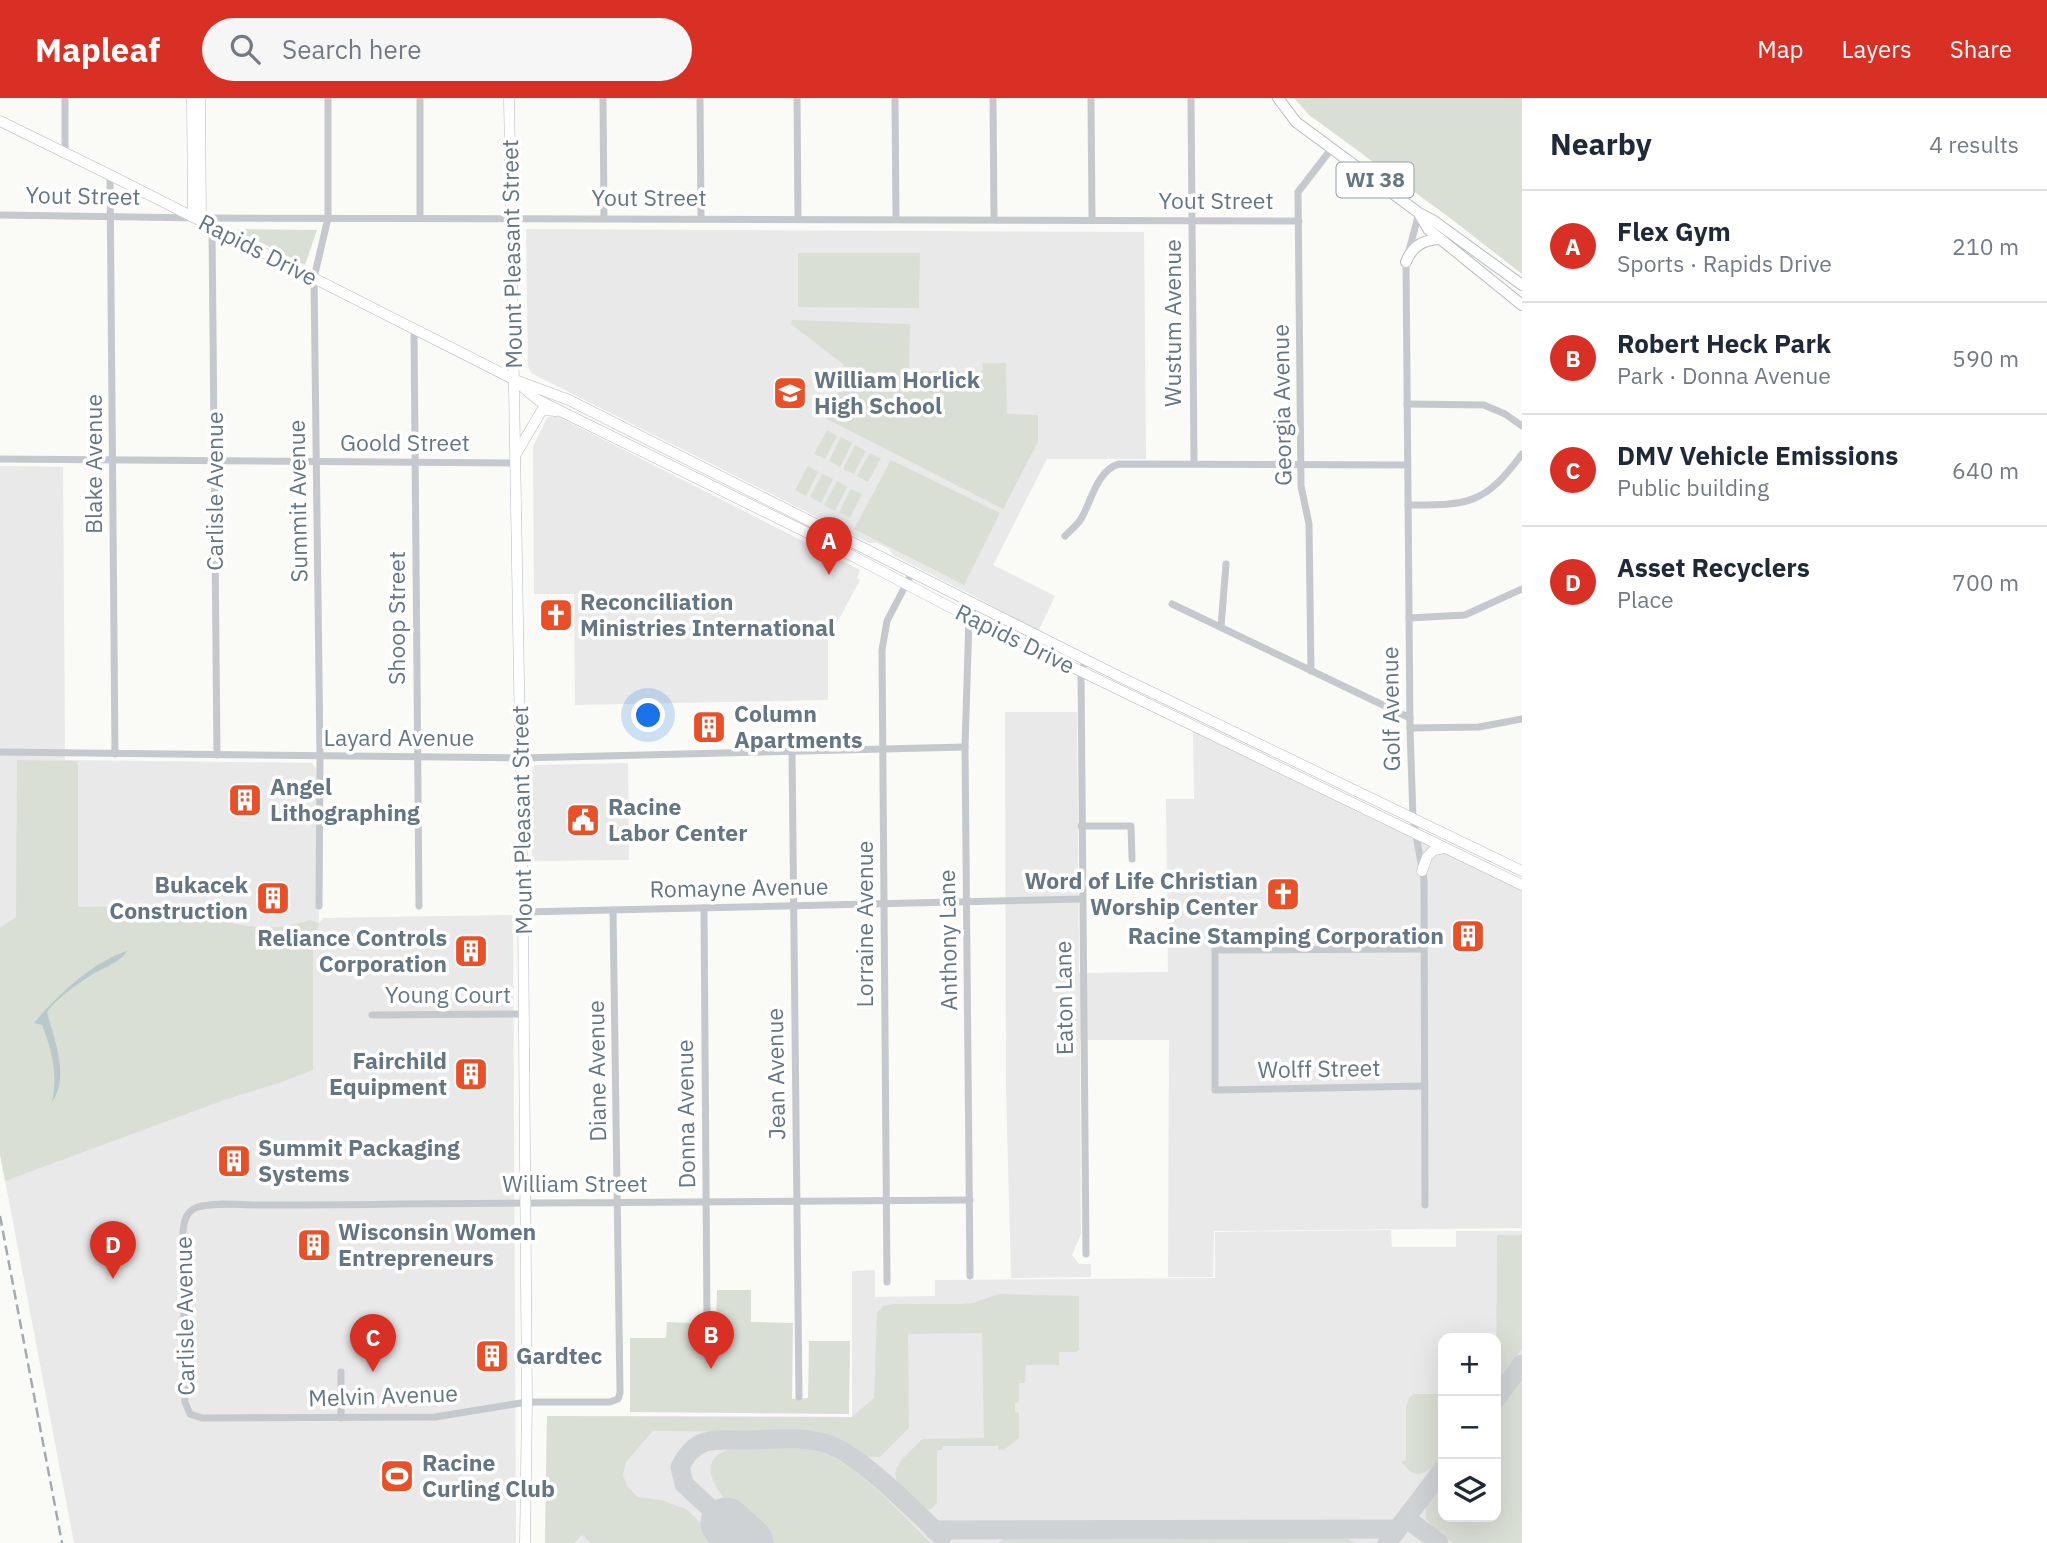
<!DOCTYPE html>
<meta charset="utf-8">
<style>
body{margin:0;font-family:"IBM Plex Sans",sans-serif;background:#f6f6f7;color:#1f2937}
.controls{position:absolute;right:21px;bottom:21px;display:grid;overflow:hidden;border-radius:14px;box-shadow:0 7px 28px #0002}
.controls button{width:63px;height:63px;display:grid;place-items:center;padding:0;border:0;border-bottom:2px solid #e0e1e3;background:#fff;color:#1f2937;font:35px sans-serif}
.you{position:absolute;left:649px;top:618px;width:24px;height:24px;margin:-18px;border:5px solid #fff;border-radius:50%;background:#1a73e8;box-shadow:0 0 0 10px #1a73e833}
.badge{display:grid;place-items:center;width:46px;height:46px;border-radius:50%;background:#d93025;color:#fff;font-size:23px;font-weight:700}
.pin{position:absolute;translate:-50% -58px;filter:drop-shadow(0 2px 4px #0008)}
.pin::after{content:'';position:absolute;top:37px;width:24px;height:21px;background:inherit;clip-path:polygon(0 0,100% 0,50% 100%)}
.list{margin:0;padding:0;list-style:none}
h2{display:flex;justify-content:space-between;align-items:center;height:91px;margin:0;padding:0 28px;font-size:30px}
h2 small{font-size:23px;font-weight:400;color:#747a83}
.list li{display:grid;grid-template-columns:46px 1fr auto;gap:21px;align-items:center;box-sizing:border-box;height:112px;padding:0 28px;border-top:2px solid #e0e1e3}
.list b{display:block;font-size:26px;white-space:nowrap}
.list p{margin:0;font-size:23px;white-space:nowrap;color:#747a83}
.list em{font-size:23px;font-style:normal;color:#747a83}
.icon{flex:none;width:38px;height:38px;fill:none;stroke:currentColor;stroke-width:2;stroke-linecap:round;stroke-linejoin:round}
.map{position:relative;flex:none;width:1522px;height:1445px;overflow:hidden}
header{display:flex;align-items:center;gap:42px;box-sizing:border-box;height:98px;padding:0 35px;background:#d93025;color:#fff}
header strong{font-size:33px}
nav{display:flex;gap:38px;margin-inline-start:auto;font-size:24px}
.search{width:490px;height:63px;background:#f6f6f7;display:flex;align-items:center;gap:18px;box-sizing:border-box;padding:0 24px;border-radius:38px;color:#747a83;font-size:26px}
main{display:flex}
aside{flex:1;background:#fff}
.map>svg:first-child{display:block}
</style>
<header>
<strong>Mapleaf</strong>
<div class="search"><svg class="icon" aria-label="search" viewBox="0 0 24 24"><circle cx="10" cy="10" r="6"/><path d="M15 15l6 6"/></svg>Search here</div>
<nav><a>Map</a><a>Layers</a><a>Share</a></nav>
</header>
<main>
<div class="map">
<svg width="1522" height="1445" viewBox="0 0 1522 1445">
<rect width="100%" height="100%" fill="#fafaf7"/>
<g fill="#e8e9e8" fill-rule="evenodd">
<path d="M526 131 1144 134 1146 361H1047L993 467 1055 498 1038 534 976 499 893 457 888 450 877 445H869L531 275 528 268Z"/>
<path d="M557 318 860 472 857 480 860 482 828 541V602L575 607 574 496H534L533 349 546 322 548 319Z"/>
<path d="M0 368 63 369 65 662 312 665 316 671 319 825 323 820 513 817 516 1445H74L0 1056Z"/>
<path d="M1005 614H1077L1079 875 1168 874 1166 701H1194L1193 633 1522 792V1130L1214 1133 1213 1179H1168L1169 942H1080L1081 1136 1072 1157 1079 1166H1091V1179L1011 1180 1006 988Z"/>
<path d="M628 665 629 762 532 763V673L535 667Z"/>
<path d="M1391 1132 1392 1149H1456V1133H1522V1445H545L547 1318 852 1319V1173L875 1172V1199L935 1198V1182L1215 1180V1134ZM1443 1240H1496V1419H1443Z"/>
</g>
<g fill="#dadfd6">
<path d="M1294 0H1522V176L1450 120 1309 17Z"/>
<path d="M238 131 317 132 305 167 238 133Z"/>
<path d="M798 155H920L919 210 798 209Z"/>
<path d="M792 222 910 226 909 273 982 274 983 265H1006L1007 316 1038 317V344L1003 411 825 320 848 275 843 266 791 226Z"/>
<path d="M827 332 837 338 825 361 814 356Z"/>
<path d="M841 339 852 345 840 369 829 363Z"/>
<path d="M855 347 866 353 854 376 843 371Z"/>
<path d="M870 355 881 360 868 384 857 378Z"/>
<path d="M891 362 1000 415 964 487 854 431Z"/>
<path d="M808 368 818 374 806 398 795 392Z"/>
<path d="M822 376 833 381 821 405 810 399Z"/>
<path d="M837 383 847 389 835 413 824 407Z"/>
<path d="M851 391 862 396 850 420 839 414Z"/>
<path d="M17 662 78 663V809L160 808 206 813 212 807 225 811 227 824C256 831 282 832 310 822L319 826 313 842V972L279 985 227 1001 5 1083 0 1056V830L16 819Z"/>
<path d="M1497 1137H1522V1251L1496 1285Z"/>
<path d="M717 1192H751V1224L793 1225 792 1301 808 1300 809 1243H850L849 1316 630 1314V1240H666L667 1224 716 1226Z"/>
<path d="M998 1196 1079 1198V1252L1076 1254H1059V1267H1026L1025 1285H1019V1304L1015 1305V1314L1019 1315V1340L1004 1352H998V1348H943L942 1352H937V1405L931 1411C922 1412 919 1408 912 1402 881 1373 899 1366 922 1341L984 1340 982 1235 908 1236 909 1330 880 1359H866L836 1341 810 1334 653 1333 626 1364 623 1377 627 1388 638 1399 661 1402 686 1411 722 1445H591L582 1437 574 1445H545L547 1318 852 1319 874 1300 877 1215 883 1208 893 1206H959L973 1205Z"/>
<path d="M1522 1279V1445H1453L1433 1429 1426 1421V1408L1443 1384V1419H1496V1314Z"/>
<path d="M1414 1296H1443V1356L1433 1370 1421 1376 1412 1375 1401 1364 1406 1362V1308L1409 1300Z"/>
<path d="M733 1350C761 1351 792 1347 819 1354 856 1364 903 1418 931 1445H771C752 1427 672 1367 733 1350Z"/>
<path d="M1010 1437 1341 1438 1357 1445H998Z"/>
</g>
<path fill="#bac7cb" d="M127 853C120 865 102 870 90 878 75 888 58 899 47 914 54 941 70 979 52 1004 58 977 52 952 42 927L34 925C57 898 92 864 127 853Z"/>
<g fill="none" stroke-linecap="round" stroke-linejoin="round">
<g stroke="#ced2d4" stroke-width="19">
<path d="M1496 1301 1522 1266"/>
<path d="M1406 1420 1439 1445"/>
<path d="M726 1425 684 1386 680 1369C696 1338 712 1342 743 1342 771 1342 803 1337 830 1347 862 1359 916 1414 942 1439"/>
<path d="M934 1432 1398 1431"/>
<path d="M1387 1445 1443 1371"/>
</g>
<path stroke="#ced2d4" stroke-width="51" d="M726 1425 748 1445"/>
<g stroke="#b5bbc0" stroke-width="11">
<g id="secondary">
<path d="M192 0 193 119"/>
<path d="M200 0 201 123"/>
<path d="M509 0 523 814 527 1304 525 1445"/>
<path d="M0 23 110 77 515 282 569 302 1116 577 1522 773"/>
<path d="M518 285 538 302 820 441 969 519 1522 787"/>
<path d="M516 356 542 312 556 313"/>
<path d="M1422 773 1427 759 1434 752 1444 750"/>
</g>
</g>
<g stroke="#b6bbbf" stroke-width="12">
<g id="primary">
<path d="M1278 0 1296 24 1419 115 1434 123 1522 187"/>
<path d="M1420 117 1428 131 1522 207"/>
<path d="M1406 164C1412 148 1423 142 1440 141"/>
</g>
</g>
<g stroke="#c5c9cd" stroke-width="7">
<path d="M603 0 604 120"/>
<path d="M700 0 701 119"/>
<path d="M797 0 798 120"/>
<path d="M895 0 896 121"/>
<path d="M993 0 994 121"/>
<path d="M1091 0 1092 122"/>
<path d="M1191 0 1194 366"/>
<path d="M65 54V0"/>
<path d="M110 77 115 656"/>
<path d="M1419 115 1406 164 1410 630 1413 720 1424 782 1425 1107"/>
<path d="M0 117 201 120 1299 123"/>
<path d="M420 119V0"/>
<path d="M212 129 217 657"/>
<path d="M414 232 419 808"/>
<path d="M1407 306 1484 307 1505 316 1522 328"/>
<path d="M0 361 516 365"/>
<path d="M1408 407C1469 407 1484 407 1522 356"/>
<path d="M1065 438C1071 432 1077 427 1081 421 1091 404 1097 372 1119 366L1407 367"/>
<path d="M1172 506 1410 620"/>
<path d="M1409 520 1465 517 1522 491"/>
<path d="M1221 529 1226 466"/>
<path d="M1311 573 1309 426 1301 388 1298 94 1332 50"/>
<path d="M1410 630 1479 629 1522 621"/>
<path d="M792 653 799 1299"/>
<path d="M0 654 522 660 965 649"/>
<path d="M1081 728H1131L1132 761"/>
<path d="M319 808 320 659 314 180 328 120V0"/>
<path d="M704 810 707 1222"/>
<path d="M613 812 620 1295 618 1301 610 1304H527L435 1319 202 1320 190 1316 185 1304 183 1134C184 1122 186 1113 198 1109 215 1104 238 1107 256 1107 304 1107 351 1107 399 1106 589 1105 779 1103 970 1102"/>
<path d="M523 814 1082 801"/>
<path d="M1423 851 1215 852V992L1424 988"/>
<path d="M372 917 523 916"/>
<path d="M1086 1156 1081 574 1086 562"/>
<path d="M970 1178 965 649 969 519 976 507"/>
<path d="M887 1184 882 552 887 523 912 475"/>
<path d="M341 1274V1320"/>
</g>
<use href="#secondary" stroke="#fff" stroke-width="10"/>
<use href="#primary" stroke="#fff" stroke-width="10"/>
<path stroke="#a3abb1" stroke-width="2.5" stroke-dasharray="10 5" stroke-linecap="butt" d="M0 1118 62 1445"/>
</g>
<defs>
<g id="school-square" transform="scale(1.75)"><rect x="-9" y="-9" width="18" height="18" rx="4" fill="#e95028" stroke="#fff"/><path d="M0-5L7-2L0 1L-7-2ZM-4 1L0 2.5L4 1V4Q0 6-4 4Z" fill="#fff"/></g>
<g id="church-square" transform="scale(1.75)"><rect x="-9" y="-9" width="18" height="18" rx="4" fill="#e95028" stroke="#fff"/><path d="M-1.2-6h2.4v3.5h3.3v2.4h-3.3V6h-2.4V-.1h-3.3v-2.4h3.3Z" fill="#fff"/></g>
<g id="building-square" transform="scale(1.75)"><rect x="-9" y="-9" width="18" height="18" rx="4" fill="#e95028" stroke="#fff"/><path d="M-4-6H4V6H1V3H-1V6H-4ZM-2.5-4.3h1.7v1.8h-1.7ZM.8-4.3h1.7v1.8H.8ZM-2.5-1h1.7V.8h-1.7ZM.8-1h1.7V.8H.8Z" fill="#fff"/></g>
<g id="civic-square" transform="scale(1.75)"><rect x="-9" y="-9" width="18" height="18" rx="4" fill="#e95028" stroke="#fff"/><path d="M-.6-6.5H3V-4.5H.6V-3L4-1V1h2V6H-6V1h2V-1L-.6-3ZM-1.2 2.5V6h2.4V2.5Z" fill="#fff"/></g>
<g id="stadium-square" transform="scale(1.75)"><rect x="-9" y="-9" width="18" height="18" rx="4" fill="#e95028" stroke="#fff"/><path d="M0-5a6.5 5 0 1 0 0 10a6.5 5 0 1 0 0-10ZM-3.5-1.8h7v3.6h-7Z" fill="#fff"/></g>
</defs>
<g fill-rule="evenodd">
<use href="#school-square" x="790" y="295"/>
<use href="#church-square" x="556" y="517"/>
<use href="#building-square" x="709" y="629"/>
<use href="#building-square" x="245" y="702"/>
<use href="#civic-square" x="583" y="722"/>
<use href="#church-square" x="1283" y="796"/>
<use href="#building-square" x="273" y="800"/>
<use href="#building-square" x="1468" y="838"/>
<use href="#building-square" x="471" y="853"/>
<use href="#building-square" x="471" y="976"/>
<use href="#building-square" x="234" y="1063"/>
<use href="#building-square" x="314" y="1147"/>
<use href="#building-square" x="492" y="1258"/>
<use href="#stadium-square" x="397" y="1378"/>
</g>
<g text-anchor="middle" stroke-width="7" stroke-linejoin="round" paint-order="stroke">
<rect fill="#fff" stroke="#929fa8" stroke-width="2" x="1336.5" y="64.5" width="77" height="35" rx="5"/>
<g font-size="21" font-weight="bold" fill="#647683">
<text x="1375" y="89">WI 38</text>
</g>
<g font-size="23" fill="#647683" stroke="#fff">
<text transform="translate(83 98) rotate(1)" y="8">Yout Street</text>
<text x="649" y="108">Yout Street</text>
<text x="1216" y="111">Yout Street</text>
<text transform="translate(258 152) rotate(27)" y="8">Rapids Drive</text>
<text transform="translate(512 156) rotate(-91)" y="8">Mount Pleasant Street</text>
<text transform="translate(1173 225) rotate(-90)" y="8">Wustum Avenue</text>
<text transform="translate(1282 307) rotate(-91)" y="8">Georgia Avenue</text>
<text x="405" y="353">Goold Street</text>
<text transform="translate(94 366) rotate(-90)" y="8">Blake Avenue</text>
<text transform="translate(215 393) rotate(-90)" y="8">Carlisle Avenue</text>
<text transform="translate(298 403) rotate(-91)" y="8">Summit Avenue</text>
<text transform="translate(397 520) rotate(-90)" y="8">Shoop Street</text>
<text transform="translate(1015 541) rotate(26)" y="8">Rapids Drive</text>
<text transform="translate(1391 611) rotate(-91)" y="8">Golf Avenue</text>
<text x="399" y="648">Layard Avenue</text>
<text transform="translate(522 722) rotate(-91)" y="8">Mount Pleasant Street</text>
<text transform="translate(739 790) rotate(-1)" y="8">Romayne Avenue</text>
<text transform="translate(865 826) rotate(-90)" y="8">Lorraine Avenue</text>
<text transform="translate(948 842) rotate(-91)" y="8">Anthony Lane</text>
<text x="448" y="905">Young Court</text>
<text transform="translate(1064 900) rotate(-91)" y="8">Eaton Lane</text>
<text transform="translate(1319 971) rotate(-1)" y="8">Wolff Street</text>
<text transform="translate(597 973) rotate(-91)" y="8">Diane Avenue</text>
<text transform="translate(776 976) rotate(-91)" y="8">Jean Avenue</text>
<text transform="translate(686 1016) rotate(-91)" y="8">Donna Avenue</text>
<text x="575" y="1094">William Street</text>
<text transform="translate(185 1218) rotate(-91)" y="8">Carlisle Avenue</text>
<text transform="translate(383 1298) rotate(-2)" y="8">Melvin Avenue</text>
</g>
<g font-size="23" font-weight="bold" fill="#647683" stroke="#fff" text-anchor="start">
<text x="814" y="290">William Horlick<tspan x="814" dy="26">High School</tspan></text>
<text x="580" y="512">Reconciliation<tspan x="580" dy="26">Ministries International</tspan></text>
<text x="734" y="624">Column<tspan x="734" dy="26">Apartments</tspan></text>
<text x="270" y="697">Angel<tspan x="270" dy="26">Lithographing</tspan></text>
<text x="608" y="717">Racine<tspan x="608" dy="26">Labor Center</tspan></text>
<text x="1258" y="791" text-anchor="end">Word of Life Christian<tspan x="1258" dy="26">Worship Center</tspan></text>
<text x="248" y="795" text-anchor="end">Bukacek<tspan x="248" dy="26">Construction</tspan></text>
<text x="1444" y="846" text-anchor="end">Racine Stamping Corporation</text>
<text x="447" y="848" text-anchor="end">Reliance Controls<tspan x="447" dy="26">Corporation</tspan></text>
<text x="447" y="971" text-anchor="end">Fairchild<tspan x="447" dy="26">Equipment</tspan></text>
<text x="258" y="1058">Summit Packaging<tspan x="258" dy="26">Systems</tspan></text>
<text x="338" y="1142">Wisconsin Women<tspan x="338" dy="26">Entrepreneurs</tspan></text>
<text x="516" y="1266">Gardtec</text>
<text x="422" y="1373">Racine<tspan x="422" dy="26">Curling Club</tspan></text>
</g>
</g>
</svg>
<div class="controls">
<button>+</button>
<button>−</button>
<button><svg class="icon" aria-label="layers" viewBox="0 0 24 24"><path d="M12 4l9 5-9 5-9-5zM3 14l9 5 9-5"/></svg></button>
</div>
<div class="you"></div>
<div class="pin badge" style="left:829px;top:477px">A</div>
<div class="pin badge" style="left:711px;top:1271px">B</div>
<div class="pin badge" style="left:373px;top:1274px">C</div>
<div class="pin badge" style="left:113px;top:1181px">D</div>
</div>
<aside>
<h2>Nearby<small>4 results</small></h2>
<ul class="list">
<li><span class="badge">A</span><div><b>Flex Gym</b><p>Sports · Rapids Drive</p></div><em>210 m</em></li>
<li><span class="badge">B</span><div><b>Robert Heck Park</b><p>Park · Donna Avenue</p></div><em>590 m</em></li>
<li><span class="badge">C</span><div><b>DMV Vehicle Emissions</b><p>Public building</p></div><em>640 m</em></li>
<li><span class="badge">D</span><div><b>Asset Recyclers</b><p>Place</p></div><em>700 m</em></li>
</ul>
</aside>
</main>
